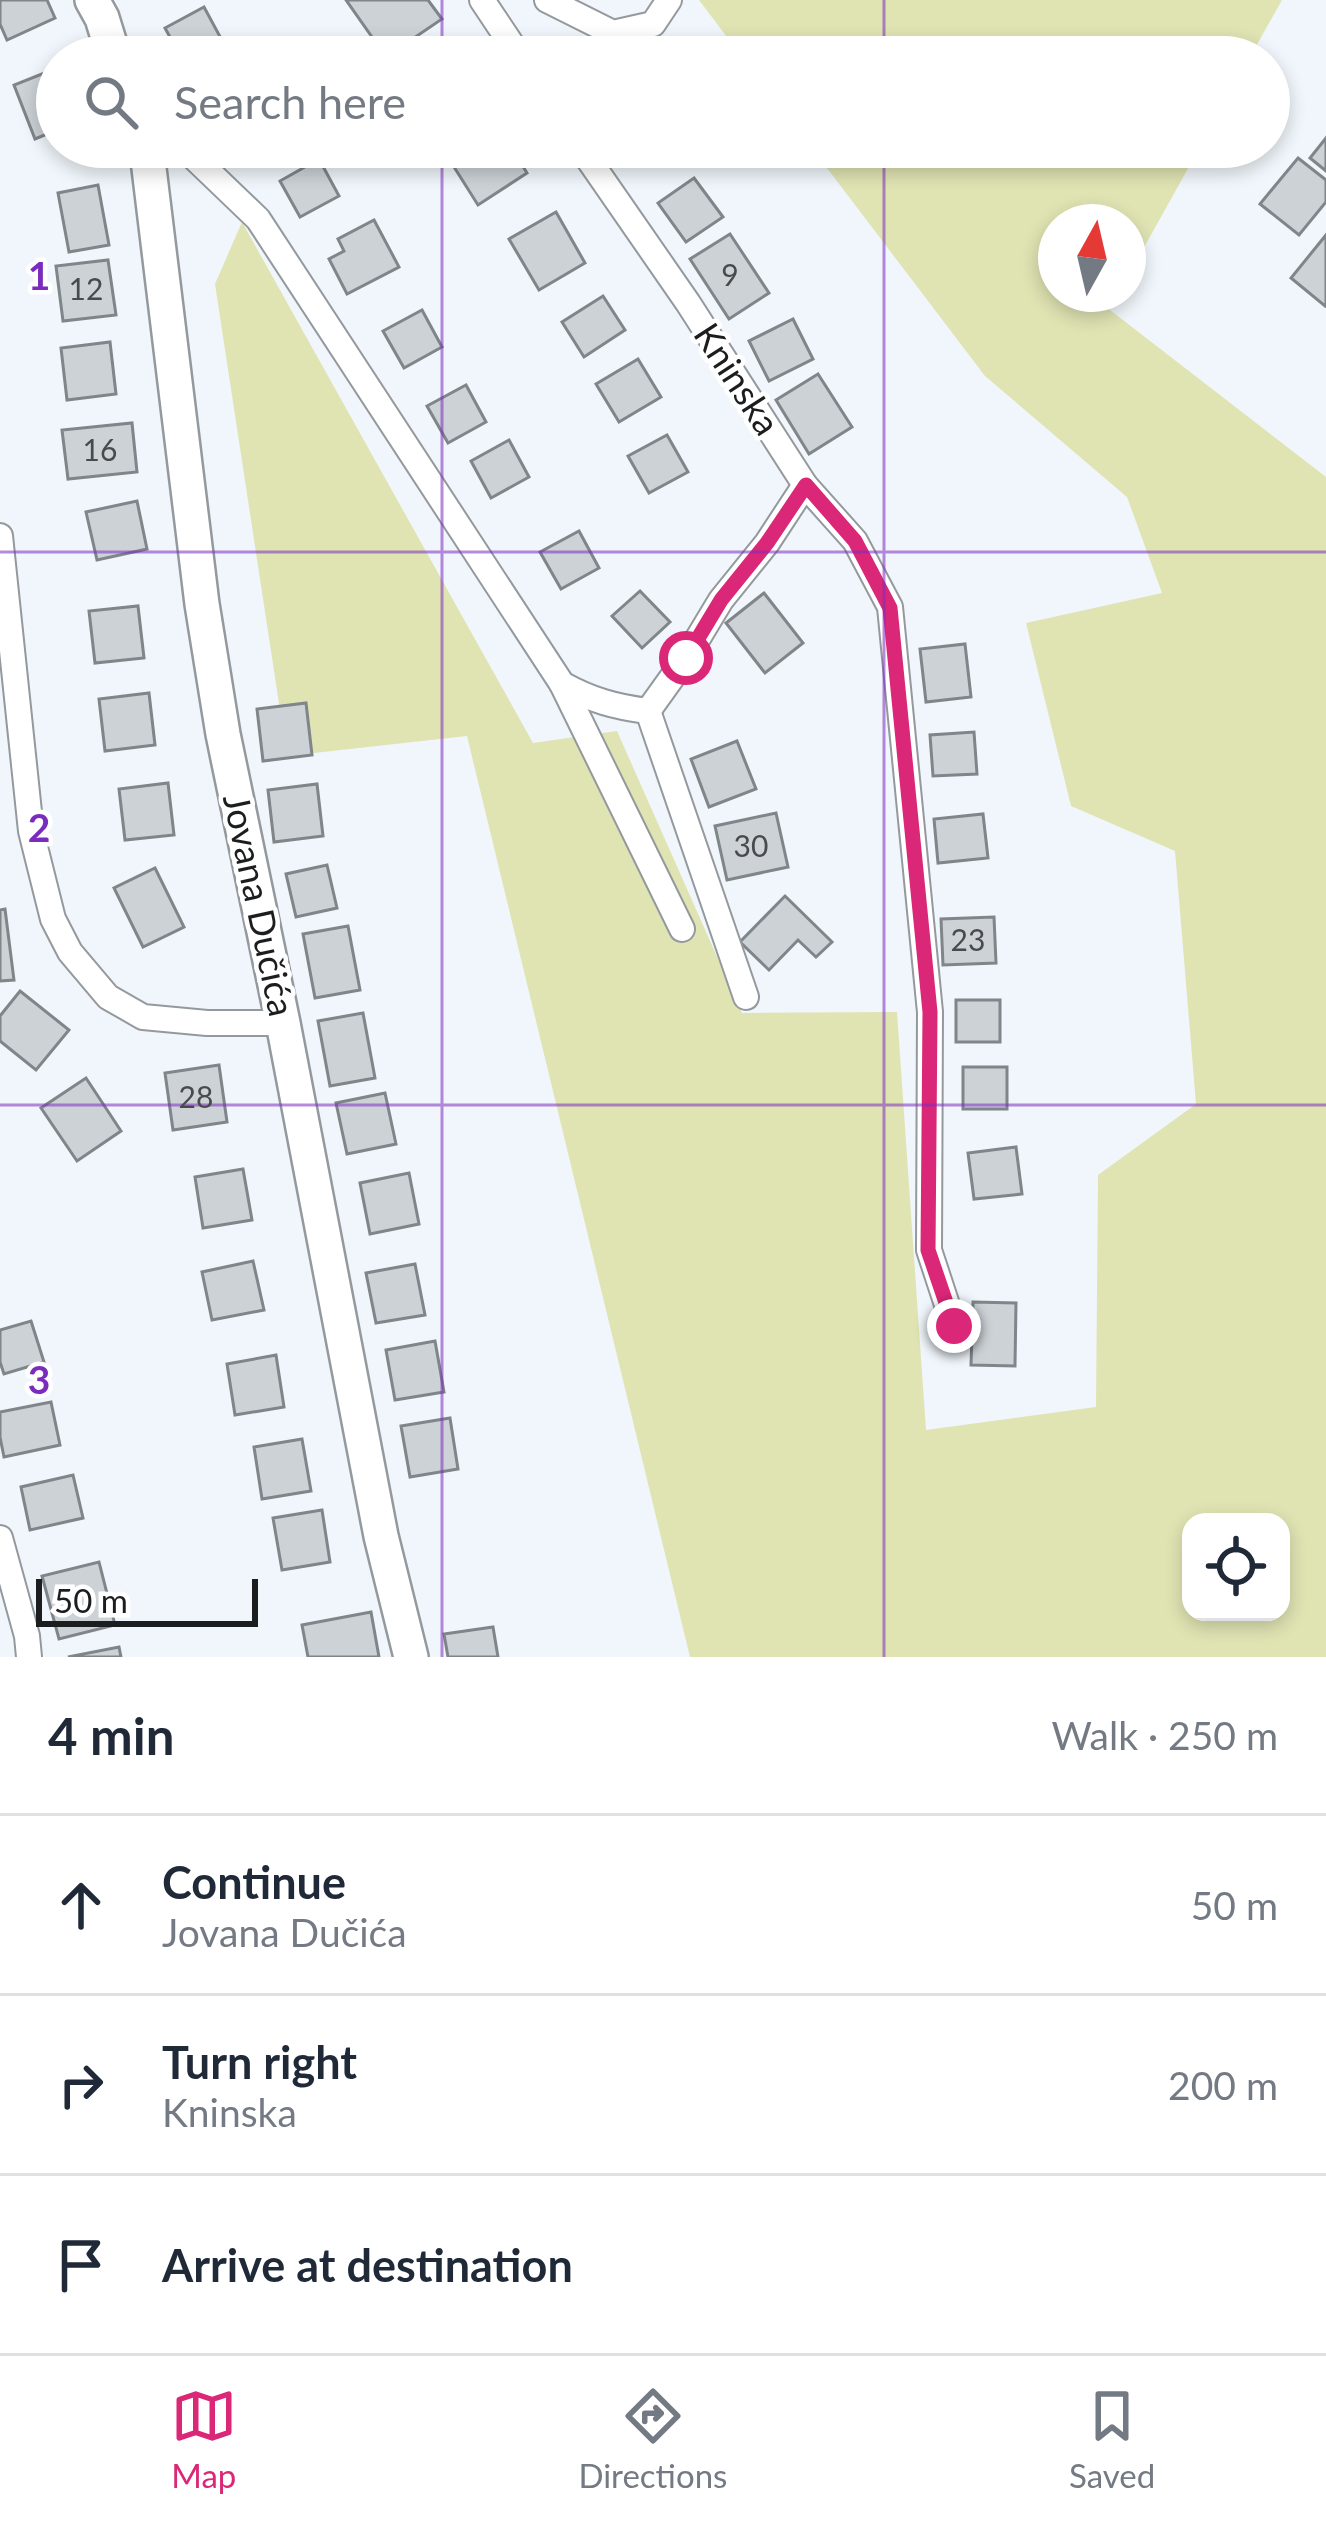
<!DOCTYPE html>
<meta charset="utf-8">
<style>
body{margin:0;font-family:Lato,sans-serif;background:#f2f2f3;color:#1f2937}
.controls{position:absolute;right:36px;bottom:36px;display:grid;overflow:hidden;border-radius:24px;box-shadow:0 6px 18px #0003}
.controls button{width:108px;height:108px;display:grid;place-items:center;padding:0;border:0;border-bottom:3px solid #e0e1e3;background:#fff;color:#1f2937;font:60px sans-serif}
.compass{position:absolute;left:1038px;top:204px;width:108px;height:108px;border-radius:50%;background:#fff;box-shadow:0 6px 18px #0003;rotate:8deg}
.scale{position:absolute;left:36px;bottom:30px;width:222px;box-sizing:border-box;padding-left:12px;border:6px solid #1b1d1e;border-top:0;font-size:33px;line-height:42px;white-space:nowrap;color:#1b1d1e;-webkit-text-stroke:9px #fff;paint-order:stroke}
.stop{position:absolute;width:36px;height:36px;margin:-27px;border:9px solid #db2777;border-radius:50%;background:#fff}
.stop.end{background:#db2777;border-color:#fff;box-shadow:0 3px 12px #0008}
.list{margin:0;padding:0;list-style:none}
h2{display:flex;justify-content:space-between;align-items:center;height:156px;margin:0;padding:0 48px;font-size:51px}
h2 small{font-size:39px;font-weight:400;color:#747a83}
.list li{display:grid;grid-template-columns:78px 1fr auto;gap:36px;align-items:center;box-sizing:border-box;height:180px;padding:0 48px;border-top:3px solid #e0e1e3}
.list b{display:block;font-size:45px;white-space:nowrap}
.list p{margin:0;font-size:39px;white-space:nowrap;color:#747a83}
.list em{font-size:39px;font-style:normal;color:#747a83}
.icon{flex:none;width:66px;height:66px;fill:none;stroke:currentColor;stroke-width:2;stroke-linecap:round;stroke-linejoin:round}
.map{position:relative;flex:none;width:1326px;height:1657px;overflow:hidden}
.search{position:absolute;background:#fff;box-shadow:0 6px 18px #0003;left:36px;right:36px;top:36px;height:132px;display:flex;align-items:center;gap:30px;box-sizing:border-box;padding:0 42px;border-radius:66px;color:#747a83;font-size:45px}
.sheet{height:696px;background:#fff}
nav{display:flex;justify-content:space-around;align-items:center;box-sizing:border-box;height:168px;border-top:3px solid #e0e1e3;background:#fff;font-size:33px;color:#747a83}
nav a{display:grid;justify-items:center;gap:6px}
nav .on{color:#db2777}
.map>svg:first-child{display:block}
</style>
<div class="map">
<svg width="1326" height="1657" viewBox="0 0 1326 1657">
<rect width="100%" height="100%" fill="#f0f6fb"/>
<g fill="#e0e4b3" fill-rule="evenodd">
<path d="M699 0H1282L1250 57H742Z"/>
<path d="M811 147H1200L1128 276V222H1056V294H1118L1110 310 1326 477V1657H690L467 736 287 756 215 284 242 222 533 743 617 731 742 1013 897 1012 926 1430 1096 1407 1098 1175 1196 1104 1175 851 1071 806 1026 623 1162 593 1127 497 985 376ZM1191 1522H1281V1612H1191Z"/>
</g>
<g fill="#cdd2d7" stroke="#7f8589" stroke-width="3">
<path d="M0 0H47L55 18 7 40 0 24Z"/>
<path d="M346 0H428L442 19 386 57Z"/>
<path d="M204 7 224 44 199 57H181L165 28Z"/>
<path d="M57 68V130L35 139 14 85Z"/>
<path d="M1326 138V171L1310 158Z"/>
<path d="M468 147H511L527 173 478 205 449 159Z"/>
<path d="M617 147H659L630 166Z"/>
<path d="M1298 158 1326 180V202L1299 235 1260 204Z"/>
<path d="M319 159 339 196 300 217 280 181Z"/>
<path d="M694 178 723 217 686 242 658 203Z"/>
<path d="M98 185 109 245 69 252 58 193Z"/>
<path d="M556 212 585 263 539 290 509 239Z"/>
<path d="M374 220 399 267 347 294 329 259 344 251 338 239Z"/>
<path d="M730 234 769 293 729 319 690 259Z"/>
<path d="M1326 235V304L1325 306 1291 278Z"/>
<path d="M108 260 116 315 63 321 56 266Z"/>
<path d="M603 296 625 330 584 357 562 322Z"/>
<path d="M422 310 442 347 404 368 383 331Z"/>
<path d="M793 319 813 359 769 381 749 341Z"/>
<path d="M110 342 116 394 67 400 61 348Z"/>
<path d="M638 359 661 397 619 422 596 384Z"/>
<path d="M818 374 852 427 809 454 776 400Z"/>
<path d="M466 385 486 422 448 443 427 406Z"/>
<path d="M132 423 137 472 68 479 62 430Z"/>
<path d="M667 435 688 472 649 493 628 456Z"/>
<path d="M509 440 529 477 491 498 471 461Z"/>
<path d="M137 501 147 549 97 560 86 512Z"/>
<path d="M579 531 599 568 561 589 540 552Z"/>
<path d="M640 591 670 622 642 648 612 616Z"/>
<path d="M764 593 803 643 765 673 726 623Z"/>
<path d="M138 606 144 658 95 663 89 611Z"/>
<path d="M965 644 971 697 926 702 920 649Z"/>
<path d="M149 693 155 745 105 751 99 699Z"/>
<path d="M306 703 312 755 263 761 257 709Z"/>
<path d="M974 732 977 774 933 776 930 735Z"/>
<path d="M737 741 756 789 709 807 691 759Z"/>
<path d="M168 783 174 835 125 840 119 789Z"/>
<path d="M317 784 323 836 274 842 268 790Z"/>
<path d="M776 813 788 867 727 880 715 826Z"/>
<path d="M983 814 988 858 938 863 934 819Z"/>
<path d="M327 865 337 908 296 917 286 874Z"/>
<path d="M155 868 184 927 143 947 114 888Z"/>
<path d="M785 896 832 942 816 957 798 940 769 970 740 942Z"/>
<path d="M5 909 14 980 0 981V910Z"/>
<path d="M994 917 996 963 943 965 941 919Z"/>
<path d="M348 926 360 990 315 998 303 934Z"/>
<path d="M20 991 69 1030 36 1070 0 1041V1016Z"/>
<rect x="956" y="1000" width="44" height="42"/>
<path d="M363 1013 375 1078 330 1086 318 1021Z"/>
<path d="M219 1065 227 1122 173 1130 165 1073Z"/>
<rect x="963" y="1067" width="44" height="42"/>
<path d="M86 1078 121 1131 77 1161 41 1108Z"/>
<path d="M385 1093 396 1144 347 1154 336 1103Z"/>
<path d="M1016 1147 1022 1194 974 1199 968 1153Z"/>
<path d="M243 1169 252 1220 203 1228 195 1177Z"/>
<path d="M409 1173 419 1224 370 1234 360 1183Z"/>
<path d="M253 1261 264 1310 212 1320 202 1272Z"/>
<path d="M415 1264 425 1315 376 1323 366 1273Z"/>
<path d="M973 1302 1016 1303 1015 1366 971 1365Z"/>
<path d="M31 1321 44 1362 4 1374 0 1362V1330Z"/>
<path d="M435 1341 444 1392 395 1400 386 1350Z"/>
<path d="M276 1355 284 1407 235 1415 227 1364Z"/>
<path d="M51 1402 60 1445 4 1457 0 1437V1412Z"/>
<path d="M450 1418 458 1469 410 1477 401 1426Z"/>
<path d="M302 1439 311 1491 262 1499 254 1447Z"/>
<path d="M73 1475 83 1518 30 1530 21 1487Z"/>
<path d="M322 1510 330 1562 282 1570 273 1518Z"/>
<path d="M99 1562 115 1625 59 1639 42 1576Z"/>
<path d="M371 1612 379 1657H308L302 1625Z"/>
<path d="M493 1627 498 1657H448L444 1634Z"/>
<path d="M119 1647 121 1657H68Z"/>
</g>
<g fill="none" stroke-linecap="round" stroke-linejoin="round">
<g stroke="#93999d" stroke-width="28">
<g id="street">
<path d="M482 0 520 57"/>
<path d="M547 0 613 33 653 24 669 0"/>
<path d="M183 147 258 219 562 684C591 700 615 707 648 711"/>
<path d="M580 147 688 303 805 485 855 541 890 607 930 1012 929 1250 954 1326"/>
<path d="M0 536 31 831 53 919 70 952 108 997 143 1017 207 1023H283"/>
<path d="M562 684 682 929"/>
<path d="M648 711 746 997"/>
<path d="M648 711 686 658 721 600 767 543 805 485"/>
<path d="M0 1538 27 1636 29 1657"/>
</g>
</g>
<g stroke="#93999d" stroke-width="38">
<g id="secondary">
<path d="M92 0 102 18 114 57"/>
<path d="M143 147 148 160 202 604 223 734 283 1023 381 1536 411 1657"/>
</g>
</g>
<use href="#street" stroke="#fff" stroke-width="24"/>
<use href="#secondary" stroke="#fff" stroke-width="33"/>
</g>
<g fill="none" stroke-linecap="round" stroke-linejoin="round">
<path stroke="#db2777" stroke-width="15" d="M686 658 721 600 767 543 806 485 855 541 890 608 930 1012 928 1250 954 1326"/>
</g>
<path fill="none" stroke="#7b2cbf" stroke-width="3" stroke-opacity="0.55" d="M442 0V57M884 0V57M442 147V1657M884 147V1657M0 552H1326M0 1105H1326"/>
<g text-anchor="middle" stroke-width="9" stroke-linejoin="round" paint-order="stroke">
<g font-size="30" fill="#484a4c">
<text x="730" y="286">9</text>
<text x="86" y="300">12</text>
<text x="100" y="461">16</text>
<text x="751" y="857">30</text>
<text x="968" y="951">23</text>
<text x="196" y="1108">28</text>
</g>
<g font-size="36" fill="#1b1d1e" stroke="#fff">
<text transform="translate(737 379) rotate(57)" y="13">Kninska</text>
<text transform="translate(259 905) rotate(78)" y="13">Jovana Dučića</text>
</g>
</g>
<g font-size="39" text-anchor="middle" font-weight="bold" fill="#7b2cbf" stroke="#fff" stroke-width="9" stroke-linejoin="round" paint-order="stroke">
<text x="39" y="290">1</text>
<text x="39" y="842">2</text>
<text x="39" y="1394">3</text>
</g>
</svg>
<div class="controls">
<button><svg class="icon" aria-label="locate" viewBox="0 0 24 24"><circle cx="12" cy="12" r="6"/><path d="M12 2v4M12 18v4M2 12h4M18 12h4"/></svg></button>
</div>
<svg class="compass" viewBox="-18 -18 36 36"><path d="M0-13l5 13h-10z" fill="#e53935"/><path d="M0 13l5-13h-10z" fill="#747a83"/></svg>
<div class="scale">50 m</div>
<div class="stop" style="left:686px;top:658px"></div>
<div class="stop end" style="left:954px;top:1326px"></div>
<div class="search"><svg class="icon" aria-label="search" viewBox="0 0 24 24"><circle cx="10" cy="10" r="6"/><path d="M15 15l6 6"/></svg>Search here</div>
</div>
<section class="sheet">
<h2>4 min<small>Walk · 250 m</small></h2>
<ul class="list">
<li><svg class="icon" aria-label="ahead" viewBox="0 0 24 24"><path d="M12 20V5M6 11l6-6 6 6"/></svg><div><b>Continue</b><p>Jovana Dučića</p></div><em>50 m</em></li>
<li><svg class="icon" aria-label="right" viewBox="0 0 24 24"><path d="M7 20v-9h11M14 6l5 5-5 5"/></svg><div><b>Turn right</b><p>Kninska</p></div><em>200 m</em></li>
<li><svg class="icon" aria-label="arrive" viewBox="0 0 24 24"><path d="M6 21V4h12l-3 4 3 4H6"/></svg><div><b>Arrive at destination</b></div></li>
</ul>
</section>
<nav>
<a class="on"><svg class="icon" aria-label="map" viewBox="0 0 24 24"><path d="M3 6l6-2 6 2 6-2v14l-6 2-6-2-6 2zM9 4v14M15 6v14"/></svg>Map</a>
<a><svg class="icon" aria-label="directions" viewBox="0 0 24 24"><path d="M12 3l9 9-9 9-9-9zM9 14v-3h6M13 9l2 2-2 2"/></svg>Directions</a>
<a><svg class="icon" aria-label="saved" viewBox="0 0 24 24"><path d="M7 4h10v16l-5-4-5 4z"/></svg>Saved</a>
</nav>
